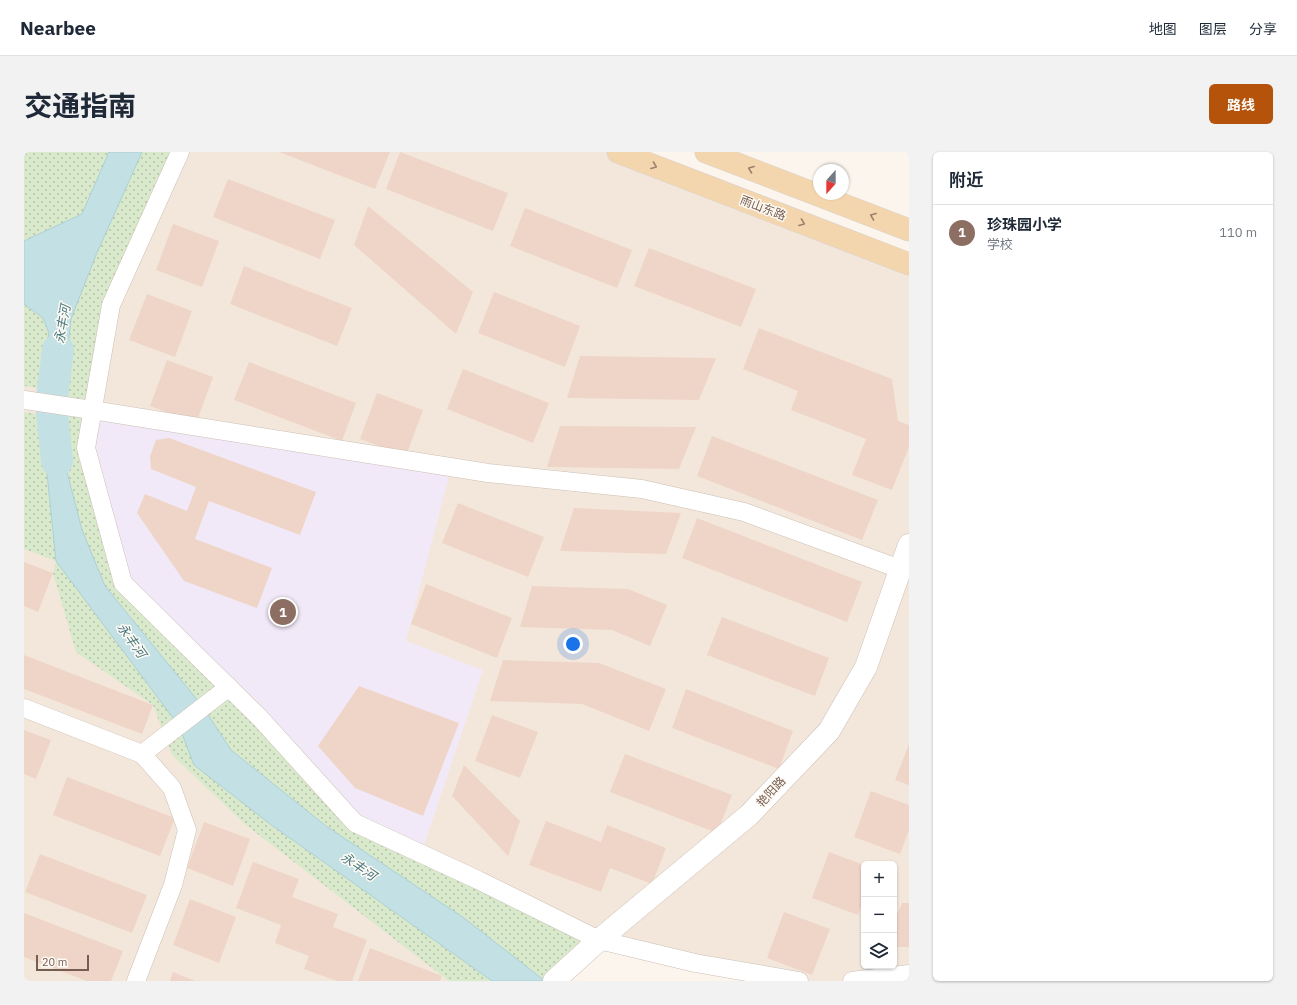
<!DOCTYPE html>
<html lang="zh">
<meta charset="utf-8">
<style>
body{margin:0;font-family:"IBM Plex Sans","Noto Sans SC",sans-serif;background:#f2f2f3;color:#1f2937}
.controls{position:absolute;right:12px;bottom:12px;display:grid;overflow:hidden;border-radius:6px;box-shadow:0 1px 3px #0004}
.controls button{width:36px;height:36px;display:grid;place-items:center;padding:0;border:0;border-bottom:1px solid #e0e1e3;background:#fff;color:#1f2937;font:20px sans-serif}
.compass{position:absolute;left:789px;top:12px;width:36px;height:36px;border-radius:50%;background:#fff;box-shadow:0 1px 3px #0004;rotate:201deg}
.scale{position:absolute;left:12px;bottom:10px;width:53px;box-sizing:border-box;padding-left:4px;border:2px solid #765d51;border-top:0;font-size:11px;line-height:14px;white-space:nowrap;color:#765d51;-webkit-text-stroke:3px #fefaf4;paint-order:stroke}
.you{position:absolute;left:549px;top:492px;width:14px;height:14px;margin:-10px;border:3px solid #fff;border-radius:50%;background:#1a73e8;box-shadow:0 0 0 6px #1a73e833}
.badge{display:grid;place-items:center;width:26px;height:26px;border-radius:50%;background:#b45309;color:#fff;font-size:13px;font-weight:700}
.pin{position:absolute;translate:-50% -50%;border:2px solid #fff;box-shadow:0 1px 4px #0006}
.list{margin:0;padding:0;list-style:none}
h2{display:flex;justify-content:space-between;align-items:center;height:52px;margin:0;padding:0 16px;font-size:17px}
h2 small{font-size:13px;font-weight:400;color:#747a83}
.list li{display:grid;grid-template-columns:26px 1fr auto;gap:12px;align-items:center;box-sizing:border-box;height:56px;padding:0 16px;border-top:1px solid #e0e1e3}
.list b{display:block;font-size:15px;white-space:nowrap}
.list p{margin:0;font-size:13px;white-space:nowrap;color:#747a83}
.list em{font-size:13px;font-style:normal;color:#747a83}
.icon{flex:none;width:22px;height:22px;fill:none;stroke:currentColor;stroke-width:2;stroke-linecap:round;stroke-linejoin:round}
.map{position:relative;flex:none;width:885px;height:829px;overflow:hidden;border-radius:6px}
header{display:flex;align-items:center;gap:24px;box-sizing:border-box;height:56px;padding:0 20px;background:#fff;border-bottom:1px solid #e0e1e3}
header strong{font-size:19px}
nav{display:flex;gap:22px;margin-inline-start:auto;font-size:14px}
.intro{display:flex;align-items:center;justify-content:space-between;box-sizing:border-box;height:96px;padding:0 24px}
h1{margin:0;font-size:28px}
.button{padding:10px 18px;border-radius:6px;background:#b45309;color:#fff;font-size:14px;font-weight:700}
main{display:flex;gap:24px;padding:0 24px}
aside{flex:1;background:#fff;border-radius:6px;box-shadow:0 1px 3px #0004}
.map>svg:first-child{display:block}
</style>
<header>
<strong>Nearbee</strong>
<nav><a>地图</a><a>图层</a><a>分享</a></nav>
</header>
<div class="intro"><h1>交通指南</h1><a class="button">路线</a></div>
<main>
<div class="map">
<svg width="885" height="829" viewBox="0 0 885 829">
<defs>
<pattern id="grass-dots" width="8" height="8" patternUnits="userSpaceOnUse"><rect width="8" height="8" fill="#d9e9cc"/><path d="M2 2h.1M6 6h.1" fill="none" stroke="#b5c0a8" stroke-width="1.8" stroke-linecap="round"/></pattern>
</defs>
<rect width="100%" height="100%" fill="#fbf5ed"/>
<path fill="#f3e7dc" fill-rule="evenodd" d="M0 0H594L885 112V826L844 829H775L575 788 530 829H0ZM840 712H870V814H840Z"/>
<path fill="#f2e9f8" d="M68 258 427 316 382 489 459 518 397 702 331 671 99 431 62 296Z"/>
<g fill="url(#grass-dots)">
<path d="M0 0H85L58 62 0 89Z"/>
<path d="M118 0H156L88 153 62 296 101 432 331 671 575 788 521 829 440 766 302 674 207 598 179 555 81 434 58 378 42 316V265L39 245 47 167 72 103Z"/>
<path d="M0 152 19 167 25 181 14 236 0 234Z"/>
<path d="M0 260 17 263 32 409 155 574 246 672 468 829H425L222 673 148 603 129 553 52 500 29 421 32 409 0 397Z"/>
</g>
<g fill="#c3e1e4" stroke="#aad0d5">
<path d="M85 0H118L72 103 47 167 39 245 14 236 25 181 19 166 0 152V89L58 62Z"/>
<path d="M17 263 42 265V316L58 378 81 434 179 555 207 598 302 674 440 766 521 829H468L246 672 170 613 155 574 32 409Z"/>
</g>
<g fill="none" stroke-linecap="round" stroke-linejoin="round">
<path stroke="#c3e1e4" stroke-width="32" d="M33 309 27 252 34 198"/>
</g>
<g fill="#efd5c7">
<path d="M255 0H366L351 37Z"/>
<path d="M376 0 484 41 469 79 362 37Z"/>
<path d="M204 27 311 68 296 107 189 65Z"/>
<path d="M344 54 449 140 432 182 330 93Z"/>
<path d="M501 56 608 98 593 136 486 94Z"/>
<path d="M149 72 195 89 178 135 132 118Z"/>
<path d="M625 96 732 137 717 175 610 134Z"/>
<path d="M220 114 328 156 313 194 206 152Z"/>
<path d="M470 140 556 174 541 215 454 181Z"/>
<path d="M123 142 168 159 151 205 105 188Z"/>
<path d="M735 176 868 227 874 269 885 273V295L868 338 828 323 842 287 767 258 774 239 719 217Z"/>
<path d="M556 204 692 206 675 248 543 246Z"/>
<path d="M143 208 189 225 172 272 126 254Z"/>
<path d="M225 210 332 251 318 289 210 248Z"/>
<path d="M439 217 525 251 509 291 423 257Z"/>
<path d="M353 241 399 258 382 304 336 287Z"/>
<path d="M536 274 672 275 655 317 523 315Z"/>
<path d="M688 284 854 348 838 388 673 324Z"/>
<path d="M145 286 292 340 276 383 185 349 171 387 248 416 233 456 160 429 113 361 121 342 163 359 172 335 127 317 126 304 132 288Z"/>
<path d="M434 351 520 385 504 425 418 391Z"/>
<path d="M550 356 657 361 642 402 536 399Z"/>
<path d="M673 366 838 430 823 470 658 406Z"/>
<path d="M0 410 29 421 14 460 0 454Z"/>
<path d="M402 432 488 466 473 506 387 472Z"/>
<path d="M508 434 604 437 643 453 626 494 588 478 496 475Z"/>
<path d="M698 465 805 506 791 544 683 503Z"/>
<path d="M0 503 129 553 118 582 0 537Z"/>
<path d="M479 508 575 511 642 537 625 579 558 552 466 549Z"/>
<path d="M335 534 435 571 399 664 331 636 294 594Z"/>
<path d="M662 537 769 579 755 617 648 576Z"/>
<path d="M468 563 514 580 496 626 451 609Z"/>
<path d="M0 578 27 588 12 627 0 622Z"/>
<path d="M885 592V633L871 628Z"/>
<path d="M601 602 708 643 693 681 586 640Z"/>
<path d="M440 613 496 669 484 704 428 644Z"/>
<path d="M43 625 151 666 136 704 29 663Z"/>
<path d="M847 639 885 653V678L876 702 830 685Z"/>
<path d="M522 669 577 690 583 673 642 696 628 732 586 716 577 740 505 713Z"/>
<path d="M180 670 226 687 209 734 163 716Z"/>
<path d="M805 700 840 713V747L834 763 788 746Z"/>
<path d="M16 702 123 743 108 781 1 740Z"/>
<path d="M229 710 275 727 268 745 314 762 309 775 343 788 328 829H313L280 817 285 804 251 791 257 773 212 756Z"/>
<path d="M166 747 212 765 195 811 149 793Z"/>
<path d="M878 751H885V795H870V769Z"/>
<path d="M760 760 806 777 788 823 743 806Z"/>
<path d="M0 761 99 799 87 829H63L0 805Z"/>
<path d="M346 796 418 824 416 829H334Z"/>
<path d="M149 820 171 829H146Z"/>
</g>
<g fill="none" stroke-linecap="round" stroke-linejoin="round">
<g stroke="#cdbeb3" stroke-width="19">
<g id="minor">
<path d="M156 0 87 153 62 296 99 431 236 566 331 671 454 728 575 788 671 811 775 829"/>
<path d="M0 248 68 258 464 321 618 337 720 360 876 417"/>
<path d="M0 556 118 602 205 535"/>
<path d="M112 829 149 733 163 678 148 636 118 602"/>
<path d="M828 829 885 822"/>
</g>
</g>
<g stroke="#cdbeb3" stroke-width="23">
<path id="tertiary" d="M530 829 575 788 725 663 805 579 842 515 885 393"/>
</g>
<g stroke="#d9d2ce" stroke-width="23">
<g id="primary">
<path d="M594 0 885 112"/>
<path d="M682 0 885 78"/>
</g>
</g>
<use href="#minor" stroke="#fff" stroke-width="18"/>
<use href="#tertiary" stroke="#fff" stroke-width="22"/>
<use href="#primary" stroke="#f3d6ad" stroke-width="22"/>
</g>
<defs><path id="oneway-chevron" d="M-2-3.5L2.5 0L-2 3.5" fill="none" stroke-width="1.6" stroke-linecap="round" stroke-linejoin="round"/></defs>
<g stroke="#9c816d">
<use href="#oneway-chevron" transform="translate(630 14) rotate(21)"/>
<use href="#oneway-chevron" transform="translate(727 17) rotate(-159)"/>
<use href="#oneway-chevron" transform="translate(849 64) rotate(-159)"/>
<use href="#oneway-chevron" transform="translate(778 71) rotate(21)"/>
</g>
<g text-anchor="middle" stroke-width="3" stroke-linejoin="round" paint-order="stroke">
<g font-size="12" fill="#765d51" stroke="#fefaf4">
<text transform="translate(739 56) rotate(21)" y="4">雨山东路</text>
<text transform="translate(747 640) rotate(-47)" y="4">艳阳路</text>
</g>
<g font-size="13" font-style="italic" fill="#49787f" stroke="#fefaf4">
<text transform="translate(38 172) rotate(-80)" y="5">永丰河</text>
<text transform="translate(108 488) rotate(55)" y="5">永丰河</text>
<text transform="translate(335 714) rotate(34)" y="5">永丰河</text>
</g>
</g>
</svg>
<div class="controls">
<button>+</button>
<button>−</button>
<button><svg class="icon" aria-label="layers" viewBox="0 0 24 24"><path d="M12 4l9 5-9 5-9-5zM3 14l9 5 9-5"/></svg></button>
</div>
<svg class="compass" viewBox="-18 -18 36 36"><path d="M0-13l5 13h-10z" fill="#e53935"/><path d="M0 13l5-13h-10z" fill="#747a83"/></svg>
<div class="scale">20 m</div>
<div class="you"></div>
<div class="pin badge" style="left:259px;top:460px;background:#8d6e63">1</div>
</div>
<aside>
<h2>附近<small></small></h2>
<ul class="list">
<li><span class="badge" style="background:#8d6e63">1</span><div><b>珍珠园小学</b><p>学校</p></div><em>110 m</em></li>
</ul>
</aside>
</main>
